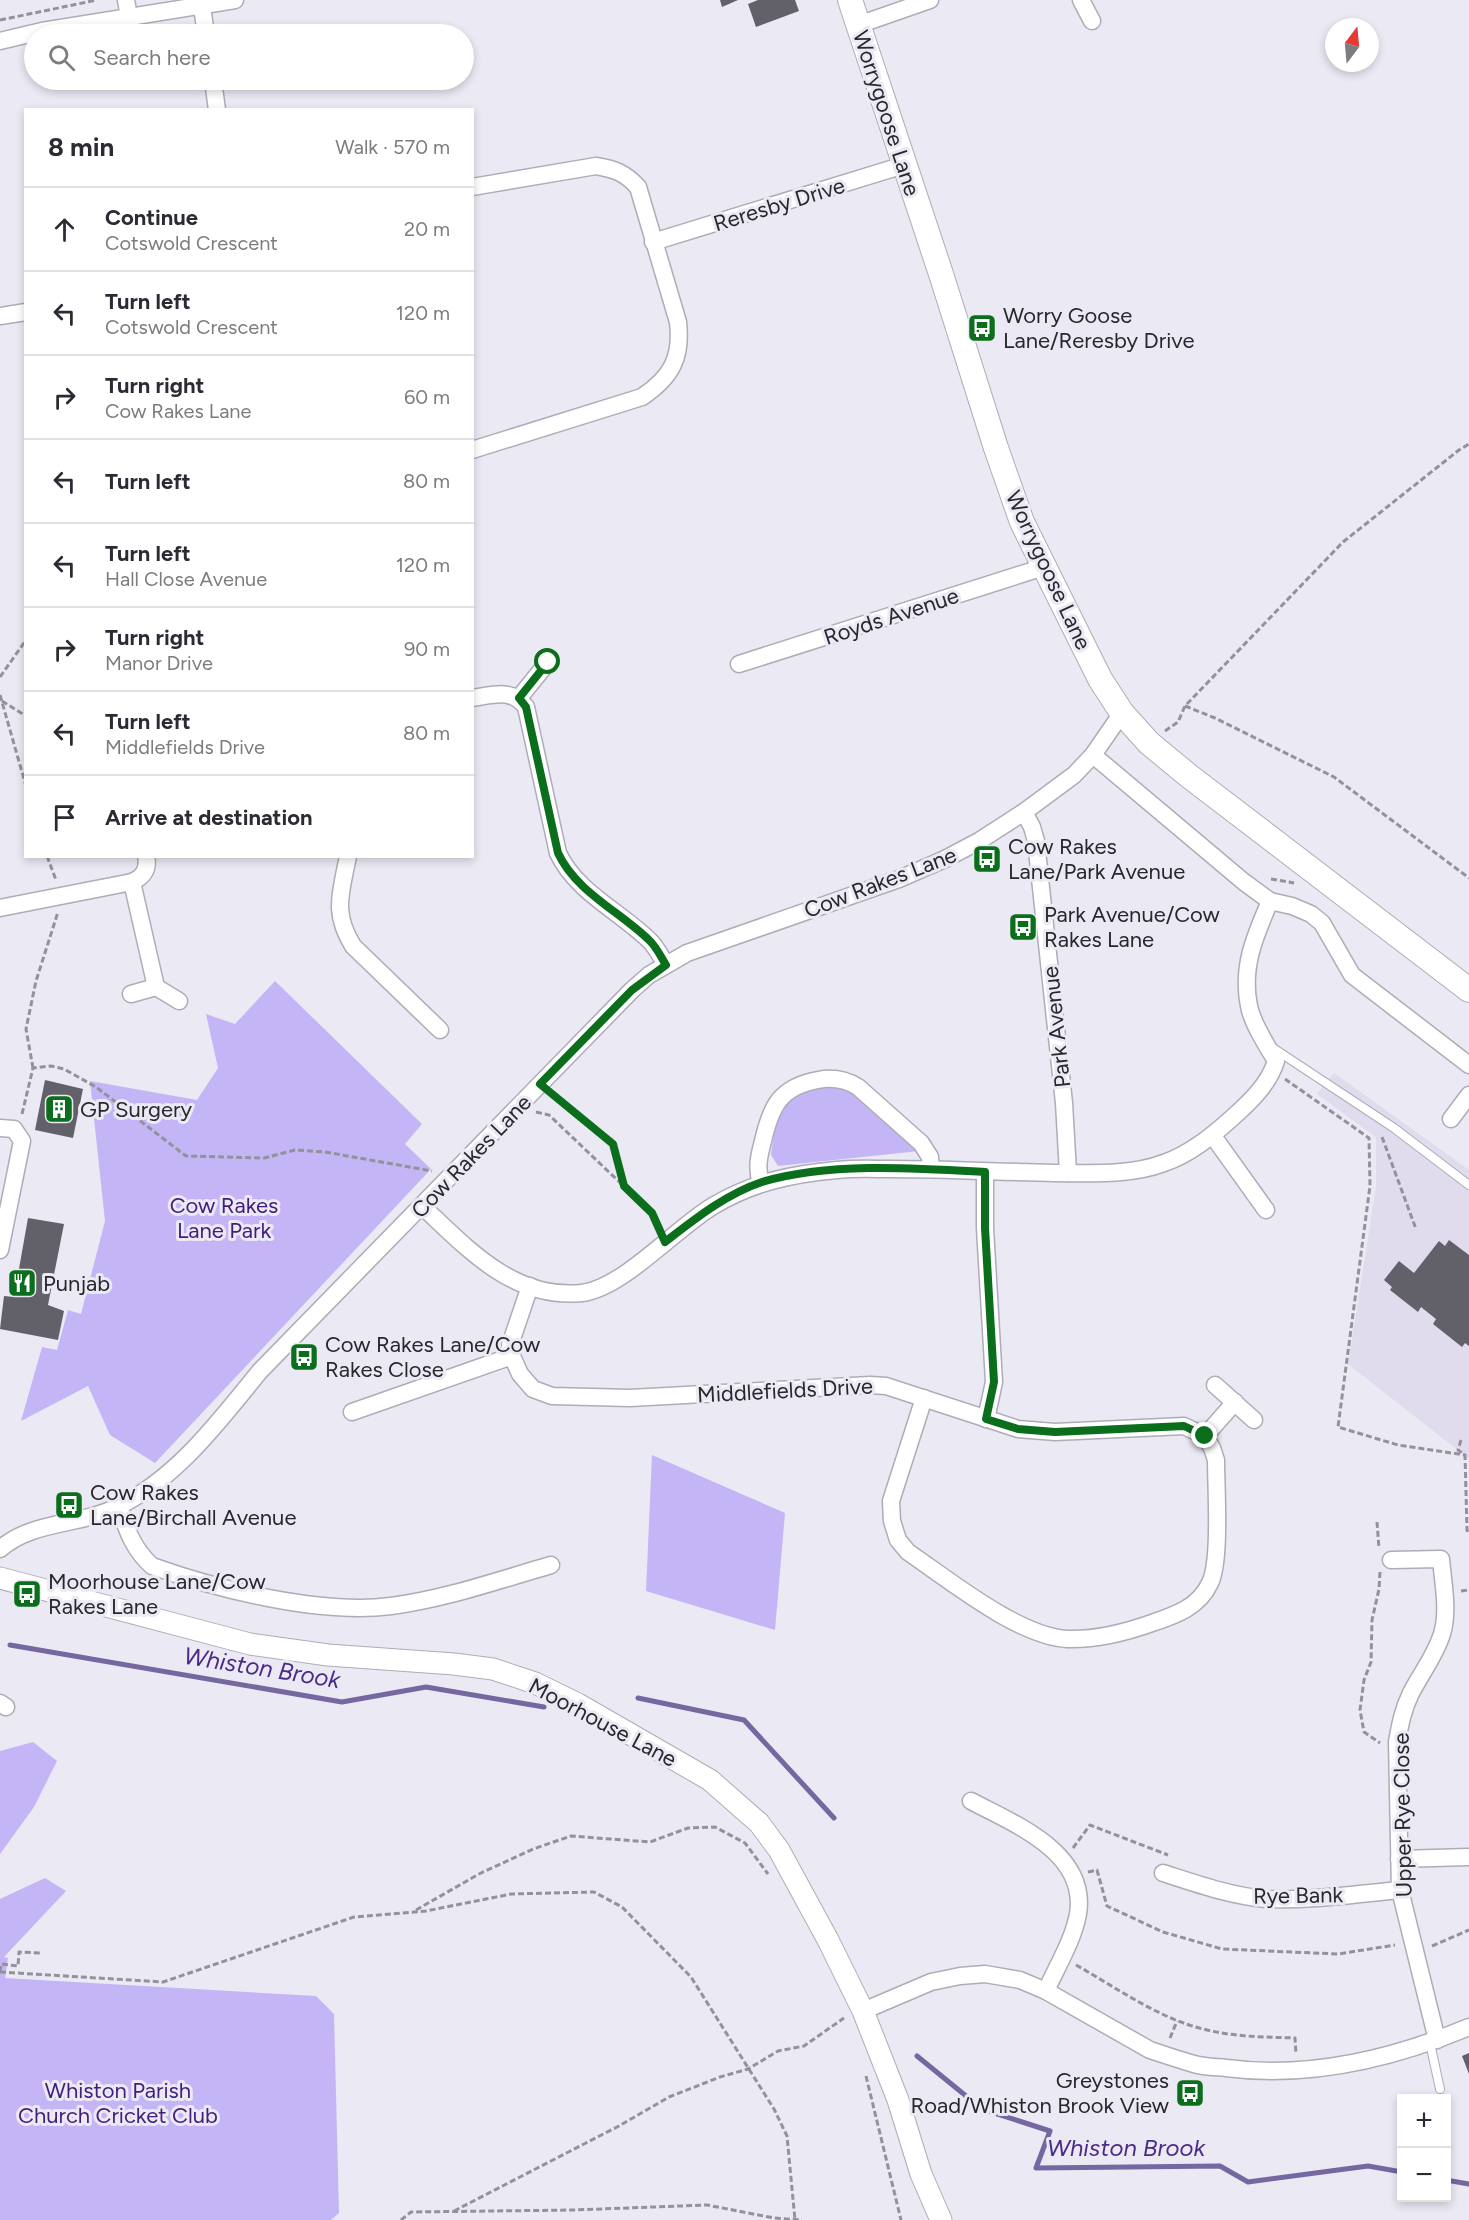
<!DOCTYPE html>
<meta charset="utf-8">
<style>
body{margin:0;font-family:Figtree,sans-serif;background:#f7f7f7;color:#2b2b33}
.controls{position:absolute;right:18px;bottom:18px;display:grid;overflow:hidden;border-radius:0px;box-shadow:0 3px 9px #0003}
.controls button{width:54px;height:54px;display:grid;place-items:center;padding:0;border:0;border-bottom:2px solid #e1e1e2;background:#fff;color:#2b2b33;font:30px sans-serif}
.compass{position:absolute;left:1325px;top:18px;width:54px;height:54px;border-radius:50%;background:#fff;box-shadow:0 3px 9px #0003;rotate:16deg}
.stop{position:absolute;width:18px;height:18px;margin:-14px;border:4px solid #0b6e1c;border-radius:50%;background:#fff}
.stop.end{background:#0b6e1c;border-color:#fff;box-shadow:0 2px 6px #0008}
.list{margin:0;padding:0;list-style:none}
h2{display:flex;justify-content:space-between;align-items:center;height:78px;margin:0;padding:0 24px;font-size:26px}
h2 small{font-size:20px;font-weight:400;color:#7c7c81}
.list li{display:grid;grid-template-columns:39px 1fr auto;gap:18px;align-items:center;box-sizing:border-box;height:84px;padding:0 24px;border-top:2px solid #e1e1e2}
.list b{display:block;font-size:22px;white-space:nowrap}
.list p{margin:0;font-size:20px;white-space:nowrap;color:#7c7c81}
.list em{font-size:20px;font-style:normal;color:#7c7c81}
.icon{flex:none;width:33px;height:33px;fill:none;stroke:currentColor;stroke-width:2;stroke-linecap:round;stroke-linejoin:round}
.map{position:relative;flex:none;width:1469px;height:2220px;overflow:hidden}
.search{position:absolute;background:#fff;box-shadow:0 3px 9px #0003;left:24px;top:24px;width:450px;height:66px;display:flex;align-items:center;gap:15px;box-sizing:border-box;padding:0 21px;border-radius:33px;color:#7c7c81;font-size:22px}
.panel{position:absolute;background:#fff;box-shadow:0 3px 9px #0003;left:24px;top:108px;width:450px;height:750px;border-radius:0px}
.map>svg:first-child{display:block}
</style>
<div class="map">
<svg width="1469" height="2220" viewBox="0 0 1469 2220">
<rect width="100%" height="100%" fill="#ebe9f4"/>
<path fill="#e0dcee" d="M1334 1073 1469 1170V1459L1348 1364 1376 1187V1137L1317 1094Z"/>
<g fill="#c4b6f6">
<path d="M275 981 422 1124 405 1144 431 1169 155 1463 110 1435 88 1386 21 1421 42 1347 57 1350 68 1310 81 1314 105 1221 90 1081 197 1100 218 1068 206 1014 235 1024Z"/>
<path d="M834 1085 852 1092 919 1151 778 1166 771 1155C774 1134 777 1102 800 1091 809 1086 823 1087 834 1085Z"/>
<path d="M652 1455 785 1513 775 1630 646 1591Z"/>
<path d="M33 1742 57 1761 34 1807 0 1854V1751Z"/>
<path d="M45 1878 66 1891 4 1957 8 1958 5 1978 316 1996 334 2014 339 2213 331 2220H0V1899Z"/>
</g>
<g fill="none" stroke-linecap="round" stroke-linejoin="round">
<g stroke="#7567a0" stroke-width="5">
<path d="M10 1645 342 1702 426 1687 544 1707"/>
<path d="M638 1698 744 1720 834 1818"/>
<path d="M917 2056 982 2109 1050 2131 1036 2168 1220 2166 1248 2182 1368 2166 1402 2172"/>
<path d="M1446 2180 1469 2184"/>
</g>
</g>
<g fill="#626069">
<path d="M720 0H738L722 7Z"/>
<path d="M758 0H795L799 11 756 27 748 4Z"/>
<path d="M45 1080 83 1089 73 1138 35 1130Z"/>
<path d="M28 1218 64 1224 48 1305 64 1311 58 1340 0 1329 4 1296 14 1297Z"/>
<path d="M1449 1240 1469 1255V1346L1465 1343 1462 1347 1433 1324 1436 1319 1421 1307 1418 1312 1390 1290 1392 1287 1384 1280 1399 1261 1414 1273 1439 1241 1445 1246Z"/>
<path d="M1469 2053V2074L1462 2056Z"/>
</g>
<g fill="none" stroke-linecap="round" stroke-linejoin="round">
<g stroke="#aeacb7" stroke-width="10">
<g id="service">
<path d="M1273 1048 1394 1128 1469 1185"/>
<path d="M1430 2043 1440 2089"/>
</g>
</g>
<g stroke="#aeacb7" stroke-width="19">
<g id="minor">
<path d="M126 0 129 17"/>
<path d="M1081 0 1092 21"/>
<path d="M202 7 206 34"/>
<path d="M858 25 930 0"/>
<path d="M0 41 42 31 235 0"/>
<path d="M213 80 217 110"/>
<path d="M472 187 596 166C615 169 625 173 638 187L678 322C682 357 672 377 642 397L472 450"/>
<path d="M653 242 904 165"/>
<path d="M0 316 26 312"/>
<path d="M739 664 1044 567"/>
<path d="M472 698C494 695 511 688 526 707L558 853C576 892 621 912 650 941 657 948 661 957 666 965"/>
<path d="M519 698 548 662"/>
<path d="M1093 755 1244 882 1270 901 1292 906 1311 914 1322 923 1352 975 1469 1065"/>
<path d="M1024 812 1032 827 1036 841 1064 1103 1068 1173"/>
<path d="M348 856C341 893 332 912 353 946L440 1030"/>
<path d="M132 882 156 987"/>
<path d="M0 908 132 882C143 877 149 869 146 856"/>
<path d="M131 994 156 987 179 1001"/>
<path d="M1451 1119 1469 1095"/>
<path d="M0 1128 14 1129 22 1141 0 1250"/>
<path d="M1213 1136 1266 1210"/>
<path d="M985 1172V1228L994 1382 986 1419"/>
<path d="M761 1183C756 1168 759 1156 763 1141 771 1106 780 1087 818 1080 833 1077 845 1079 858 1087L921 1143 930 1157 931 1169"/>
<path d="M422 1206C467 1248 513 1300 582 1293 623 1288 676 1228 713 1206 753 1182 792 1174 837 1170 855 1168 873 1169 890 1169 945 1169 1000 1172 1054 1173 1091 1173 1129 1176 1164 1163 1190 1154 1212 1136 1232 1118 1250 1102 1269 1084 1276 1061 1267 1046 1252 1023 1249 1006 1241 967 1255 936 1270 901"/>
<path d="M530 1286 510 1345 512 1356 520 1374 533 1389 552 1396 630 1398 870 1385 886 1386 1018 1429 1055 1432 1184 1426 1205 1436 1235 1402"/>
<path d="M1215 1385 1254 1420"/>
<path d="M924 1398 891 1501 892 1521 898 1540 908 1552C949 1580 1018 1636 1067 1639 1097 1640 1124 1633 1152 1623 1176 1615 1199 1607 1210 1583 1221 1561 1216 1488 1216 1460L1212 1448 1205 1436"/>
<path d="M352 1412 512 1356"/>
<path d="M119 1507C127 1530 133 1549 152 1566 219 1590 321 1615 391 1606 445 1599 499 1580 551 1565"/>
<path d="M0 1549C33 1520 81 1526 119 1506 178 1477 219 1421 260 1371L632 990 649 975 687 953 899 879 945 859 979 841 1024 812 1074 775 1093 755 1122 713"/>
<path d="M1391 1560 1441 1559C1443 1583 1449 1611 1442 1634 1435 1656 1422 1672 1411 1693 1403 1709 1400 1725 1397 1742L1400 1890 1437 2040"/>
<path d="M0 1703 6 1707"/>
<path d="M971 1801C1014 1824 1088 1852 1078 1914 1073 1941 1057 1966 1046 1991"/>
<path d="M1399 1859 1469 1857"/>
<path d="M1163 1873C1197 1884 1231 1896 1266 1899 1310 1901 1356 1894 1400 1890"/>
<path d="M863 2011 931 1982 960 1976 985 1974 1020 1980 1046 1991 1150 2050C1165 2055 1180 2060 1194 2064 1205 2067 1216 2067 1226 2068 1310 2079 1392 2059 1469 2027"/>
</g>
</g>
<g stroke="#aeacb7" stroke-width="23">
<path id="tertiary" d="M0 1578 250 1644 328 1655 454 1664 493 1669 535 1683 578 1704 710 1780 759 1823 779 1850 828 1940 863 2011 898 2100 921 2174 941 2220"/>
</g>
<g stroke="#aeacb7" stroke-width="26">
<path id="secondary" d="M850 0 941 274 996 448 1022 522 1100 679 1122 713 1149 743 1189 776 1469 990"/>
</g>
<g stroke="#93929a" stroke-width="3" stroke-dasharray="6 3" stroke-linecap="butt">
<path d="M0 20 97 0"/>
<path d="M0 677 26 640"/>
<path d="M0 695 26 786"/>
<path d="M2 701 26 716"/>
<path d="M1185 706 1215 718 1334 777 1469 878"/>
<path d="M1165 731 1178 722 1185 706 1343 542 1459 450 1469 444"/>
<path d="M47 856 56 880"/>
<path d="M1271 879 1294 883"/>
<path d="M33 1068 26 1029 36 981 58 912"/>
<path d="M1285 1079 1369 1138 1370 1186 1338 1427 1398 1445 1465 1455"/>
<path d="M553 1095 613 1144 624 1184"/>
<path d="M536 1112 549 1115 652 1213 658 1227"/>
<path d="M22 1114 33 1068 51 1066 64 1069 96 1087 186 1156 264 1158 295 1150 325 1152 432 1171"/>
<path d="M1382 1137 1416 1229"/>
<path d="M1461 1440 1458 1450 1465 1455 1467 1530 1469 1534"/>
<path d="M1377 1522 1379 1549"/>
<path d="M1380 1572 1379 1589 1372 1620 1371 1662 1364 1680 1360 1710 1364 1732 1380 1743"/>
<path d="M1461 1591 1469 1590"/>
<path d="M1073 1848 1090 1825 1168 1855"/>
<path d="M1088 1872 1097 1870 1107 1906 1163 1932 1222 1949 1338 1954 1395 1945"/>
<path d="M416 1910 479 1874 533 1849 571 1836 650 1842 688 1828 715 1827 745 1843 768 1874"/>
<path d="M1432 1946 1469 1930"/>
<path d="M1076 1965C1117 1988 1158 2018 1203 2029 1233 2037 1264 2037 1295 2038L1296 2054"/>
<path d="M0 1972 163 1982 354 1917 426 1911 511 1894 594 1892 622 1907 691 1977 774 2109 787 2136 795 2220"/>
<path d="M0 1972 1 1964 18 1966 19 1952 40 1953"/>
<path d="M1170 2038 1177 2021"/>
<path d="M866 2076 901 2220"/>
<path d="M454 2211 617 2127 669 2097 720 2077 748 2069 778 2051 804 2046 844 2018"/>
<path d="M401 2220 411 2212 573 2210 707 2205 774 2218 802 2220"/>
</g>
<use href="#service" stroke="#fff" stroke-width="8"/>
<use href="#minor" stroke="#fff" stroke-width="16"/>
<use href="#tertiary" stroke="#fff" stroke-width="21"/>
<use href="#secondary" stroke="#fff" stroke-width="24"/>
</g>
<g fill="none" stroke-linecap="round" stroke-linejoin="round">
<path stroke="#0b6e1c" stroke-width="8" d="M548 662 519 698 526 707 558 853C576 892 621 912 650 941 657 948 661 957 666 965L632 990 540 1084 613 1144 624 1186 652 1213 665 1242C695 1219 726 1194 762 1182 829 1162 916 1168 985 1172V1228L994 1382 986 1419 1018 1429 1055 1432 1184 1426 1205 1436"/>
</g>
<defs>
<g id="bus-square" transform="scale(1.5)"><rect x="-9" y="-9" width="18" height="18" rx="4" fill="#0b6e1c" stroke="#ebe9f4"/><path d="M-5-6H5V4H4V6H2V4H-2V6H-4V4H-5ZM-3.5-4V0h7V-4ZM-3.5 1.2v1.5H-2V1.2ZM2 1.2v1.5H3.5V1.2Z" fill="#fff"/></g>
<g id="building-square" transform="scale(1.5)"><rect x="-9" y="-9" width="18" height="18" rx="4" fill="#0b6e1c" stroke="#ebe9f4"/><path d="M-4-6H4V6H1V3H-1V6H-4ZM-2.5-4.3h1.7v1.8h-1.7ZM.8-4.3h1.7v1.8H.8ZM-2.5-1h1.7V.8h-1.7ZM.8-1h1.7V.8H.8Z" fill="#fff"/></g>
<g id="restaurant-square" transform="scale(1.5)"><rect x="-9" y="-9" width="18" height="18" rx="4" fill="#0b6e1c" stroke="#ebe9f4"/><path d="M-5-6h1v4h1v-4h1v4h1v-4h1v5L-1.5 .5V6h-2V.5L-5-1ZM5-6V6H3V1.5H1.5Q1.5-4 5-6Z" fill="#fff"/></g>
</defs>
<g fill-rule="evenodd">
<use href="#bus-square" x="982" y="328"/>
<use href="#bus-square" x="987" y="859"/>
<use href="#bus-square" x="1023" y="927"/>
<use href="#building-square" x="59" y="1109"/>
<use href="#restaurant-square" x="22" y="1283"/>
<use href="#bus-square" x="304" y="1357"/>
<use href="#bus-square" x="69" y="1505"/>
<use href="#bus-square" x="27" y="1594"/>
<use href="#bus-square" x="1190" y="2093"/>
</g>
<g text-anchor="middle" stroke-width="6" stroke-linejoin="round" paint-order="stroke">
<g font-size="22" fill="#28272b" stroke="#ebe9f4">
<text transform="translate(887 113) rotate(72)" y="8">Worrygoose Lane</text>
<text transform="translate(779 204) rotate(-17)" y="8">Reresby Drive</text>
<text transform="translate(1049 570) rotate(65)" y="8">Worrygoose Lane</text>
<text transform="translate(891 616) rotate(-18)" y="8">Royds Avenue</text>
<text transform="translate(880 882) rotate(-21)" y="8">Cow Rakes Lane</text>
<text transform="translate(1056 1027) rotate(-96)" y="8">Park Avenue</text>
<text transform="translate(471 1156) rotate(-46)" y="8">Cow Rakes Lane</text>
<text transform="translate(785 1390) rotate(-3)" y="8">Middlefields Drive</text>
<text transform="translate(603 1722) rotate(28)" y="8">Moorhouse Lane</text>
<text transform="translate(1402 1815) rotate(-91)" y="8">Upper Rye Close</text>
<text transform="translate(1298 1895) rotate(-1)" y="8">Rye Bank</text>
</g>
<g font-size="22" fill="#28272b" stroke="#ebe9f4" text-anchor="start">
<text x="1003" y="323">Worry Goose<tspan x="1003" dy="25">Lane/Reresby Drive</tspan></text>
<text x="1008" y="854">Cow Rakes<tspan x="1008" dy="25">Lane/Park Avenue</tspan></text>
<text x="1044" y="922">Park Avenue/Cow<tspan x="1044" dy="25">Rakes Lane</tspan></text>
<text x="80" y="1117">GP Surgery</text>
<text x="43" y="1291">Punjab</text>
<text x="325" y="1352">Cow Rakes Lane/Cow<tspan x="325" dy="25">Rakes Close</tspan></text>
<text x="90" y="1500">Cow Rakes<tspan x="90" dy="25">Lane/Birchall Avenue</tspan></text>
<text x="48" y="1589">Moorhouse Lane/Cow<tspan x="48" dy="25">Rakes Lane</tspan></text>
<text x="1169" y="2088" text-anchor="end">Greystones<tspan x="1169" dy="25">Road/Whiston Brook View</tspan></text>
</g>
<g font-size="22" fill="#411e7c" stroke="#ebe9f4">
<text x="224" y="1213">Cow Rakes<tspan x="224" dy="25">Lane Park</tspan></text>
<text x="118" y="2098">Whiston Parish<tspan x="118" dy="25">Church Cricket Club</tspan></text>
</g>
<g font-size="24" font-style="italic" fill="#4b2a88" stroke="#ebe9f4">
<text transform="translate(262 1668) rotate(9)" y="8">Whiston Brook</text>
<text x="1126" y="2156">Whiston Brook</text>
</g>
</g>
</svg>
<div class="controls">
<button>+</button>
<button>−</button>
</div>
<svg class="compass" viewBox="-18 -18 36 36"><path d="M0-13l5 13h-10z" fill="#e53935"/><path d="M0 13l5-13h-10z" fill="#7c7c81"/></svg>
<div class="stop" style="left:548px;top:662px"></div>
<div class="stop end" style="left:1205px;top:1436px"></div>
<div class="search"><svg class="icon" aria-label="search" viewBox="0 0 24 24"><circle cx="10" cy="10" r="6"/><path d="M15 15l6 6"/></svg>Search here</div>
<section class="panel">
<h2>8 min<small>Walk · 570 m</small></h2>
<ul class="list">
<li><svg class="icon" aria-label="ahead" viewBox="0 0 24 24"><path d="M12 20V5M6 11l6-6 6 6"/></svg><div><b>Continue</b><p>Cotswold Crescent</p></div><em>20 m</em></li>
<li><svg class="icon" aria-label="left" viewBox="0 0 24 24"><path d="M17 20v-9H6M10 6l-5 5 5 5"/></svg><div><b>Turn left</b><p>Cotswold Crescent</p></div><em>120 m</em></li>
<li><svg class="icon" aria-label="right" viewBox="0 0 24 24"><path d="M7 20v-9h11M14 6l5 5-5 5"/></svg><div><b>Turn right</b><p>Cow Rakes Lane</p></div><em>60 m</em></li>
<li><svg class="icon" aria-label="left" viewBox="0 0 24 24"><path d="M17 20v-9H6M10 6l-5 5 5 5"/></svg><div><b>Turn left</b></div><em>80 m</em></li>
<li><svg class="icon" aria-label="left" viewBox="0 0 24 24"><path d="M17 20v-9H6M10 6l-5 5 5 5"/></svg><div><b>Turn left</b><p>Hall Close Avenue</p></div><em>120 m</em></li>
<li><svg class="icon" aria-label="right" viewBox="0 0 24 24"><path d="M7 20v-9h11M14 6l5 5-5 5"/></svg><div><b>Turn right</b><p>Manor Drive</p></div><em>90 m</em></li>
<li><svg class="icon" aria-label="left" viewBox="0 0 24 24"><path d="M17 20v-9H6M10 6l-5 5 5 5"/></svg><div><b>Turn left</b><p>Middlefields Drive</p></div><em>80 m</em></li>
<li><svg class="icon" aria-label="arrive" viewBox="0 0 24 24"><path d="M6 21V4h12l-3 4 3 4H6"/></svg><div><b>Arrive at destination</b></div></li>
</ul>
</section>
</div>
